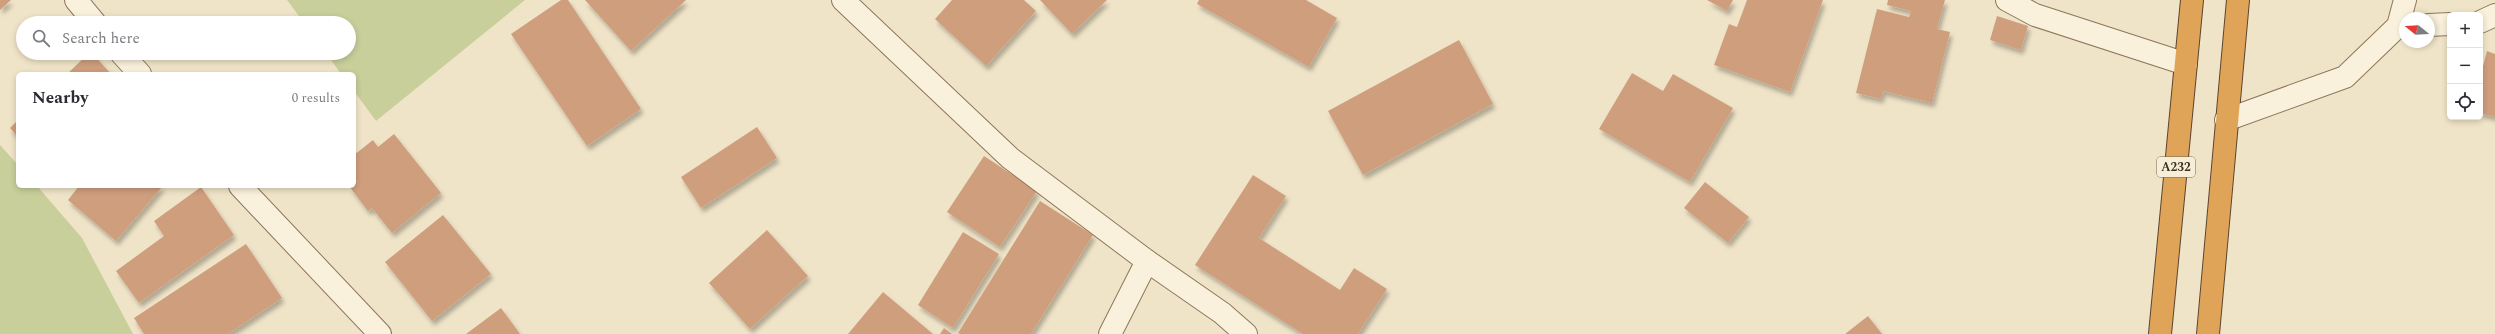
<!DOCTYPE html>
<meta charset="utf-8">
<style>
body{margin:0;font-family:Spectral,serif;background:#f2f2f3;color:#2b2b33}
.controls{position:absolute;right:12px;top:12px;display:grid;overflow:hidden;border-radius:6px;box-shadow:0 2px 6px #0003}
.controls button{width:36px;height:36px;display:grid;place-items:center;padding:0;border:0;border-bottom:1px solid #e1e1e2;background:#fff;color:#2b2b33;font:20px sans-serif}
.compass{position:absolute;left:2399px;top:12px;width:36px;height:36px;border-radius:50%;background:#fff;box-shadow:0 2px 6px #0003;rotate:288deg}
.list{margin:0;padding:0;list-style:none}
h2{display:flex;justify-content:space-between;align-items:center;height:52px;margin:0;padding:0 16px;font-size:17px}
h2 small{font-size:13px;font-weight:400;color:#7c7c81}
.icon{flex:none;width:22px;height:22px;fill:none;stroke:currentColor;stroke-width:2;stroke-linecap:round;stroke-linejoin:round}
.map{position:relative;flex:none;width:2495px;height:334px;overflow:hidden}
.search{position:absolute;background:#fff;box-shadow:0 2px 6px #0003;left:16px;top:16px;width:340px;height:44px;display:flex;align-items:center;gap:10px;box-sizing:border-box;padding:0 14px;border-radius:22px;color:#7c7c81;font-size:15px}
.panel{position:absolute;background:#fff;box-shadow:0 2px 6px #0003;left:16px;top:72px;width:340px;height:116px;border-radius:6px}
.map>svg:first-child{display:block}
</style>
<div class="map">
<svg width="2495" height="334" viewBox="0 0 2495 334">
<defs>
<filter id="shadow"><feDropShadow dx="2.5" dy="4.5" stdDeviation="2" flood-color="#0004"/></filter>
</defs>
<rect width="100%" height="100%" fill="#f0e4c8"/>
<g fill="#c9cf9b">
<path d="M287 0H525L376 121 354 91V74H341L326 53H349V23H304Z"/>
<path d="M0 145 18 165V186H37L82 238 133 334H0Z"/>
</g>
<g fill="#cf9f7d" filter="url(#shadow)">
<path d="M0 0H11L0 10Z"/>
<path d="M561 0H568L641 109 587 146 511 34Z"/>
<path d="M585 0H686L631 51Z"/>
<path d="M952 0H1024L1036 11 986 66 935 19Z"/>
<path d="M1040 0H1107L1072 34Z"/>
<path d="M1199 0H1306L1337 18 1309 67 1197 4Z"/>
<path d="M1707 0H1733L1727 11Z"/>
<path d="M1747 0H1823L1790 92 1714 65 1729 24 1737 27Z"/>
<path d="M1888 0H1945L1937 29 1950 32 1932 103 1883 91 1881 99 1856 93 1877 9 1909 17 1911 11 1887 5Z"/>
<path d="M1997 16 2028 26 2021 50 1990 40Z"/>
<path d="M1459 40 1493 104 1363 175 1328 111Z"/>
<path d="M2487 51 2495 54V117L2480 113V78Z"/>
<path d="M89 53H92L111 74H67Z"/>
<path d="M1632 73 1663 91 1673 74 1733 108 1690 182 1599 129Z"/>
<path d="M18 120V137L10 128Z"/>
<path d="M757 127 777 158 701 208 681 177Z"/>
<path d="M394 134 441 193 392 233 372 208 368 211 349 186H354V155L373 140 378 147Z"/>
<path d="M984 156 1037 191 1000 247 947 212Z"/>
<path d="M1253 175 1286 196 1259 238 1340 290 1354 268 1387 289 1358 334H1303L1195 265Z"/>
<path d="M1705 182 1749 217 1728 243 1684 208Z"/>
<path d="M79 186H163L116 241 68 200Z"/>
<path d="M201 187 234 235 139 303 116 271 164 236 154 221Z"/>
<path d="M1040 201 1093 235 1031 334H960L958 333Z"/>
<path d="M443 215 491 274 432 321 385 262Z"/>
<path d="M767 230 808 276 750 329 709 283Z"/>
<path d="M963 232 999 254 953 328 918 305Z"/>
<path d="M246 244 282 298 228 334H144L134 318Z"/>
<path d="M883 292 933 334H848Z"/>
<path d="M501 308 520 334H466Z"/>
<path d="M1868 316 1882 334H1845Z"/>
<path d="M944 328 952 334H940Z"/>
</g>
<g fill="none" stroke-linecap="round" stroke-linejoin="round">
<g stroke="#8d765c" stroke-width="24">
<g id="minor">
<path d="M76 0 95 23"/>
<path d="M843 0 1010 158 1147 261 1222 313 1246 334"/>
<path d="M2007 0 2035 15 2186 64"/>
<path d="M2480 22 2495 15"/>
<path d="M2429 25 2450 24"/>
<path d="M121 53 140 74"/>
<path d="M2226 120 2345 77 2398 26 2405 0"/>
<path d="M240 186 380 334"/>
<path d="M1110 334 1147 261"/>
</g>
</g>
<g stroke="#5b4430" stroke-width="24">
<g id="highway">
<path d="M2160 334 2192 0"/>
<path d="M2208 334 2238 0"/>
</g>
</g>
<use href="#minor" stroke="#faf1dc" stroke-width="22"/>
<use href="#highway" stroke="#e0a458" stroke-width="22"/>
</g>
<g text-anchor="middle" stroke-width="3" stroke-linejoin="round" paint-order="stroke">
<rect fill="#f7eed8" stroke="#756857" stroke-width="1" x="2157" y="157" width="38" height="20" rx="3"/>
<g font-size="12" font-weight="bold" fill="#3d2e20">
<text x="2176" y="171">A232</text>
</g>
</g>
</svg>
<div class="controls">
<button>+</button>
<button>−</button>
<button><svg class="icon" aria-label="locate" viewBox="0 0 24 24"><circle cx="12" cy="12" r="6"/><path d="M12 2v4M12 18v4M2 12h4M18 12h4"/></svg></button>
</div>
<svg class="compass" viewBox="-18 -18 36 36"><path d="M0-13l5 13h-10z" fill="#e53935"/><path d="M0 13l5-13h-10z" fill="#7c7c81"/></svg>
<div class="search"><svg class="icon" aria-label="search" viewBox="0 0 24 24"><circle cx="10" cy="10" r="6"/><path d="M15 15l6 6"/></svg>Search here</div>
<section class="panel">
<h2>Nearby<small>0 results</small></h2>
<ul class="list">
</ul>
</section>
</div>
